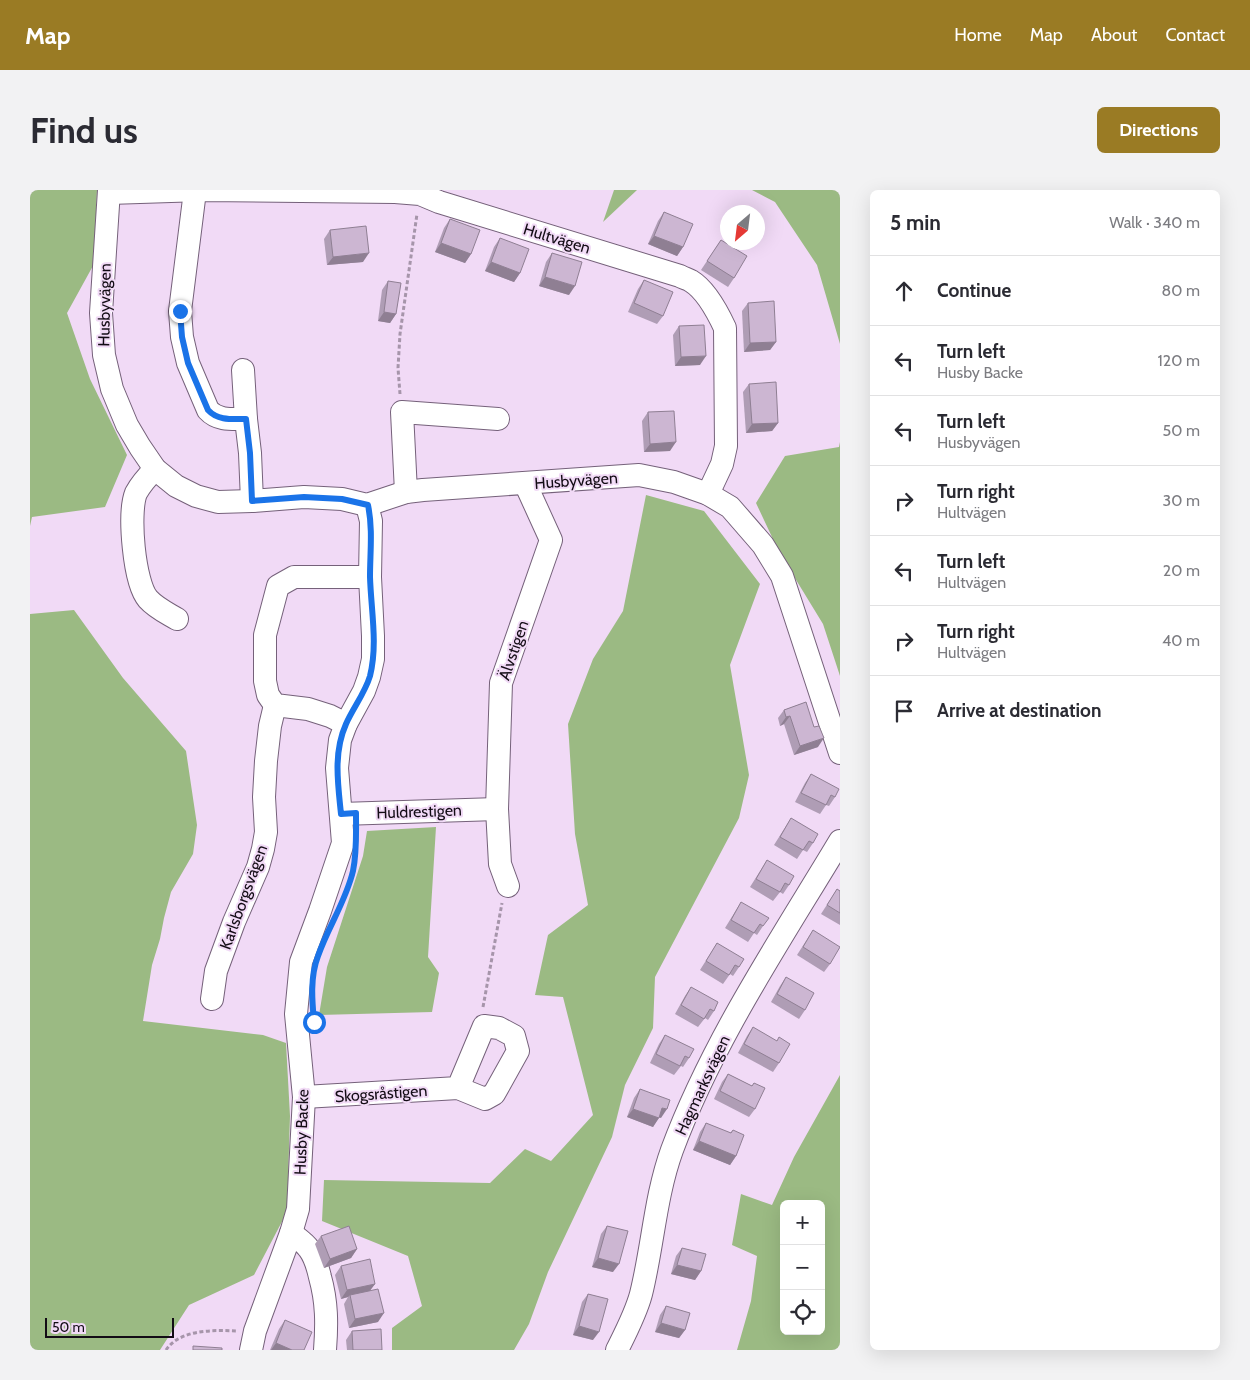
<!DOCTYPE html>
<meta charset="utf-8">
<style>
body{margin:0;font-family:Cabin,sans-serif;background:#f2f2f3;color:#2b2b33}
.controls{position:absolute;right:15px;bottom:15px;display:grid;overflow:hidden;border-radius:8px;box-shadow:0 5px 20px #0002}
.controls button{width:45px;height:45px;display:grid;place-items:center;padding:0;border:0;border-bottom:1px solid #e1e1e2;background:#fff;color:#2b2b33;font:25px sans-serif}
.compass{position:absolute;left:690px;top:15px;width:45px;height:45px;border-radius:50%;background:#fff;box-shadow:0 5px 20px #0002;rotate:208deg}
.scale{position:absolute;left:15px;bottom:12px;width:129px;box-sizing:border-box;padding-left:5px;border:2px solid #130c15;border-top:0;font-size:14px;line-height:18px;white-space:nowrap;color:#130c15;-webkit-text-stroke:4px #f1daf6;paint-order:stroke}
.stop{position:absolute;width:15px;height:15px;margin:-11px;border:4px solid #1a73e8;border-radius:50%;background:#fff}
.stop.end{background:#1a73e8;border-color:#fff;box-shadow:0 1px 5px #0008}
.list{margin:0;padding:0;list-style:none}
h2{display:flex;justify-content:space-between;align-items:center;height:65px;margin:0;padding:0 20px;font-size:21px}
h2 small{font-size:16px;font-weight:400;color:#7c7c81}
.list li{display:grid;grid-template-columns:32px 1fr auto;gap:15px;align-items:center;box-sizing:border-box;height:70px;padding:0 20px;border-top:1px solid #e1e1e2}
.list b{display:block;font-size:19px;white-space:nowrap}
.list p{margin:0;font-size:16px;white-space:nowrap;color:#7c7c81}
.list em{font-size:16px;font-style:normal;color:#7c7c81}
.icon{flex:none;width:28px;height:28px;fill:none;stroke:currentColor;stroke-width:2;stroke-linecap:round;stroke-linejoin:round}
.map{position:relative;flex:none;width:810px;height:1160px;overflow:hidden;border-radius:8px}
header{display:flex;align-items:center;gap:30px;box-sizing:border-box;height:70px;padding:0 25px;background:#9a7b24;color:#fff}
header strong{font-size:24px}
nav{display:flex;gap:28px;margin-inline-start:auto;font-size:18px}
.intro{display:flex;align-items:center;justify-content:space-between;box-sizing:border-box;height:120px;padding:0 30px}
h1{margin:0;font-size:35px}
.button{padding:12px 22px;border-radius:8px;background:#9a7b24;color:#fff;font-size:18px;font-weight:700}
main{display:flex;gap:30px;padding:0 30px}
aside{flex:1;background:#fff;border-radius:8px;box-shadow:0 5px 20px #0002}
.map>svg:first-child{display:block}
</style>
<header>
<strong>Map</strong>
<nav><a>Home</a><a>Map</a><a>About</a><a>Contact</a></nav>
</header>
<div class="intro"><h1>Find us</h1><a class="button">Directions</a></div>
<main>
<div class="map">
<svg width="810" height="1160" viewBox="0 0 810 1160">
<rect width="100%" height="100%" fill="#f1daf6"/>
<g fill="#9bba83" fill-rule="evenodd">
<path d="M0 0H67L64 74 37 123 60 189 97 265 75 317 2 327 0 336Z"/>
<path d="M584 0H607L573 32Z"/>
<path d="M722 0H810V154L787 75 745 12Z"/>
<path d="M810 252V486L793 434 749 362 726 313 755 266 809 257Z"/>
<path d="M616 305 674 321 730 394 700 475 719 585 709 628 625 787 623 838 595 895 582 947 518 1082 499 1134 484 1160H362V1138L392 1116 378 1066 292 1031 294 990 460 993 495 959 521 971 563 925 533 807 505 805 518 745 558 715 545 644 538 534 563 469 593 421Z"/>
<path d="M44 420 93 488 156 561 167 635 163 664 141 702 134 728 130 749 122 775 113 831 233 845 256 853 260 926 257 1022 224 1085 159 1115 130 1160H0V424Z"/>
<path d="M406 637 398 767 409 783 402 822 289 825 297 777 333 666 337 641Z"/>
<path d="M810 885V1160H707L721 1111 727 1066 702 1055 711 1004 742 1015 764 967ZM754 1014H791V1141H754Z"/>
</g>
<g fill="none" stroke-linecap="round" stroke-linejoin="round">
<g stroke="#75617a" stroke-width="24">
<g id="minor">
<path d="M79 0 71 123 74 165 82 199 97 235 110 257 125 279 146 296 166 306 188 312 222 311 274 307 312 309 337 315 376 302 393 300 609 285 644 292 678 304 700 317 733 355 752 386 810 563"/>
<path d="M165 1 150 121 152 147 158 173 178 220C188 231 203 229 216 229L220 263 222 311"/>
<path d="M79 3 172 0 365 2 390 4 409 12 650 86C653 88 658 89 661 91 676 100 688 123 695 138L696 256 692 274 678 304"/>
<path d="M213 180 216 229"/>
<path d="M125 279C118 286 111 294 106 303 98 323 104 393 118 409 126 418 137 423 147 429"/>
<path d="M376 302 372 222 468 229"/>
<path d="M316 534 300 526 278 519 245 515 238 505 235 491V445L248 396 264 387H340"/>
<path d="M311 624 467 619"/>
<path d="M478 696 470 674 467 619 471 493 521 350 495 293"/>
<path d="M182 809 186 781 204 732 228 677 233 659 236 642 234 607 236 571 240 536 245 515"/>
<path d="M274 907 428 898 455 909 464 904 488 861 484 846 469 838 454 836 428 898"/>
<path d="M261 1043C267 1048 274 1052 279 1059 285 1067 288 1078 290 1087 297 1112 297 1134 295 1160"/>
<path d="M221 1160 225 1141 261 1043 268 1019 274 907 266 824 271 772 290 721 313 653 307 578 310 550 316 534 334 501 339 487 343 469V446L340 387 341 331 337 315"/>
<path d="M587 1160C596 1142 606 1123 611 1104 623 1056 625 1007 642 960 683 850 750 751 810 651"/>
</g>
</g>
<g stroke="#a695aa" stroke-width="3" stroke-dasharray="4 2.5" stroke-linecap="butt">
<path d="M370 204 368 178 370 144 387 24"/>
<path d="M453 817 472 713"/>
<path d="M136 1160C150 1139 184 1140 206 1141"/>
</g>
<use href="#minor" stroke="#fff" stroke-width="22"/>
</g>
<g fill="#af9db5">
<path d="M634 22 653 57 647 66 618 54 628 31Z"/>
<path d="M420 29 441 64 435 73 405 62 414 38Z"/>
<path d="M300 40 333 72 297 75 294 49Z"/>
<path d="M470 48 490 83 484 92 455 81 464 57Z"/>
<path d="M691 50 704 88 698 97 671 80Z"/>
<path d="M522 63 539 105 509 96 516 72Z"/>
<path d="M614 90 633 126 627 134 598 122 608 99Z"/>
<path d="M358 91 366 124 360 133 348 131 352 100Z"/>
<path d="M718 113 746 152 740 160 714 162 712 121Z"/>
<path d="M649 136 670 175 645 176 643 145Z"/>
<path d="M719 194 748 233 742 241 716 243 713 202Z"/>
<path d="M618 222 640 261 614 262 612 231Z"/>
<path d="M776 512 788 557 764 565 754 534 750 536 748 528 754 520Z"/>
<path d="M781 584 805 607 799 616 796 615 790 624 765 612 775 593Z"/>
<path d="M761 628 783 653 777 662 773 660 767 669 744 655Z"/>
<path d="M737 670 759 695 753 704 750 702 743 711 720 697Z"/>
<path d="M807 699 810 701V735L791 724Z"/>
<path d="M711 712 733 736 727 745 724 743 718 752 695 738Z"/>
<path d="M783 740 800 774 794 782 767 765Z"/>
<path d="M687 753 709 777 703 786 700 784 693 794 670 780Z"/>
<path d="M756 787 775 820 769 829 741 812 750 796Z"/>
<path d="M661 797 684 821 678 830 675 828 668 837 645 824 655 806Z"/>
<path d="M723 837 749 873 743 882 708 863 717 846Z"/>
<path d="M635 845 659 868 653 877 651 876 644 885 620 873 629 854Z"/>
<path d="M698 884 722 896 724 893 725 919 719 927 684 909 692 892Z"/>
<path d="M610 899 631 928 629 927 623 937 597 927 604 908Z"/>
<path d="M676 933 700 943 703 940 706 966 700 975 663 960 670 942Z"/>
<path d="M577 1036 583 1082 562 1077 571 1044Z"/>
<path d="M291 1046 327 1059 321 1068 294 1078 285 1054Z"/>
<path d="M652 1058 671 1081 665 1090 641 1084 646 1066Z"/>
<path d="M311 1076 345 1094 340 1100 348 1132 319 1138 314 1114 318 1107 311 1109 305 1085Z"/>
<path d="M558 1104 563 1150 543 1145 552 1112Z"/>
<path d="M636 1116 655 1140 649 1148 625 1142 630 1125Z"/>
<path d="M255 1130 274 1160H240L249 1139Z"/>
<path d="M322 1141 352 1160H317L316 1150Z"/>
</g>
<g fill="#8f7f93">
<path d="M624 46 653 57 647 66 618 54Z"/>
<path d="M411 53 441 64 435 73 405 62Z"/>
<path d="M339 63 333 72 297 75 303 67Z"/>
<path d="M461 72 490 83 484 92 455 81Z"/>
<path d="M515 87 545 96 539 105 509 96Z"/>
<path d="M354 122 366 124 360 133 348 131Z"/>
<path d="M746 152 740 160 714 162 720 153Z"/>
<path d="M676 166 670 175 645 176 651 167Z"/>
<path d="M748 233 742 241 716 243 722 234Z"/>
<path d="M646 252 640 261 614 262 620 254Z"/>
<path d="M760 526 754 534 750 536 756 527Z"/>
<path d="M794 548 788 557 764 565 770 556Z"/>
<path d="M632 918 637 919 631 928 626 926Z"/>
<path d="M603 919 629 928 623 937 597 927Z"/>
<path d="M669 951 706 966 700 975 663 960Z"/>
<path d="M327 1059 321 1068 294 1078 300 1069Z"/>
<path d="M568 1068 589 1074 583 1082 562 1077Z"/>
<path d="M647 1075 671 1081 665 1090 641 1084Z"/>
<path d="M345 1094 339 1102 320 1105 318 1107 311 1109 317 1100Z"/>
<path d="M354 1123 348 1132 319 1138 325 1129Z"/>
<path d="M631 1133 655 1140 649 1148 625 1142Z"/>
<path d="M549 1136 569 1142 563 1150 543 1145Z"/>
<path d="M246 1153 262 1160H241Z"/>
</g>
<g fill="#ccb6d2" stroke="#8f7f93">
<path d="M634 22 663 34 653 57 624 46Z"/>
<path d="M420 29 450 40 441 64 411 53Z"/>
<path d="M336 36 339 63 303 67 300 40Z"/>
<path d="M470 48 499 59 490 83 461 72Z"/>
<path d="M691 50 717 66 704 88 677 71Z"/>
<path d="M522 63 552 72 545 96 515 87Z"/>
<path d="M614 90 643 102 633 126 604 113Z"/>
<path d="M358 91 371 93 366 124 354 122Z"/>
<path d="M744 111 746 152 720 153 718 113Z"/>
<path d="M674 135 676 166 651 167 649 136Z"/>
<path d="M746 192 748 233 722 234 719 194Z"/>
<path d="M644 221 646 252 620 254 618 222Z"/>
<path d="M776 512 784 537 789 536 794 548 770 556 760 526 756 527 754 520Z"/>
<path d="M781 584 809 599 805 607 801 605 796 615 771 603Z"/>
<path d="M761 628 788 644 783 653 779 651 773 660 750 647Z"/>
<path d="M737 670 764 686 759 695 755 693 750 702 726 689Z"/>
<path d="M807 699 810 701V723L797 715Z"/>
<path d="M711 712 739 728 733 736 730 734 724 743 701 730Z"/>
<path d="M783 740 810 757 800 774 773 757Z"/>
<path d="M687 753 714 769 709 777 705 775 699 785 676 771Z"/>
<path d="M756 787 784 803 775 820 747 804Z"/>
<path d="M661 797 688 812 684 821 680 819 674 829 651 815Z"/>
<path d="M723 837 747 851 749 847 760 854 749 873 714 854Z"/>
<path d="M635 845 664 859 659 868 655 866 650 876 626 864Z"/>
<path d="M698 884 722 896 724 893 735 898 725 919 690 901Z"/>
<path d="M610 899 640 910 637 919 632 918 629 928 603 919Z"/>
<path d="M676 933 701 943 703 940 714 945 706 966 669 951Z"/>
<path d="M319 1036 327 1059 300 1069 291 1046Z"/>
<path d="M577 1036 598 1041 589 1074 568 1068Z"/>
<path d="M652 1058 676 1064 671 1081 647 1075Z"/>
<path d="M340 1069 345 1094 317 1100 311 1076Z"/>
<path d="M348 1099 354 1123 325 1129 320 1105Z"/>
<path d="M558 1104 578 1109 569 1142 549 1136Z"/>
<path d="M636 1116 660 1123 655 1140 631 1133Z"/>
<path d="M255 1130 282 1142 274 1160H262L246 1153Z"/>
<path d="M351 1139 352 1160H323L322 1141Z"/>
<path d="M163 1156 192 1158V1160H163Z"/>
</g>
<g fill="none" stroke-linecap="round" stroke-linejoin="round">
<path stroke="#1a73e8" stroke-width="6" d="M150 121 152 147 158 173 178 220C188 231 203 229 216 229L220 263 222 311 274 307 312 309 338 315C343 339 340 363 340 387 341 420 348 454 340 486 335 503 323 518 316 534 303 563 308 594 311 624L326 623C326 643 327 662 323 681 316 711 298 737 288 766 280 787 282 810 284 832"/>
</g>
<g text-anchor="middle" stroke-width="4" stroke-linejoin="round" paint-order="stroke">
<g font-size="16" fill="#130c15" stroke="#f1daf6">
<text transform="translate(527 48) rotate(17)" y="6">Hultvägen</text>
<text transform="translate(74 115) rotate(-89)" y="6">Husbyvägen</text>
<text transform="translate(546 290) rotate(-4)" y="6">Husbyvägen</text>
<text transform="translate(483 460) rotate(-71)" y="6">Älvstigen</text>
<text transform="translate(389 621) rotate(-2)" y="6">Huldrestigen</text>
<text transform="translate(213 707) rotate(-70)" y="6">Karlsborgsvägen</text>
<text transform="translate(672 895) rotate(-65)" y="6">Hagmarksvägen</text>
<text transform="translate(351 903) rotate(-4)" y="6">Skogsråstigen</text>
<text transform="translate(271 942) rotate(-88)" y="6">Husby Backe</text>
</g>
</g>
</svg>
<div class="controls">
<button>+</button>
<button>−</button>
<button><svg class="icon" aria-label="locate" viewBox="0 0 24 24"><circle cx="12" cy="12" r="6"/><path d="M12 2v4M12 18v4M2 12h4M18 12h4"/></svg></button>
</div>
<svg class="compass" viewBox="-18 -18 36 36"><path d="M0-13l5 13h-10z" fill="#e53935"/><path d="M0 13l5-13h-10z" fill="#7c7c81"/></svg>
<div class="scale">50 m</div>
<div class="stop" style="left:284px;top:832px"></div>
<div class="stop end" style="left:150px;top:121px"></div>
</div>
<aside>
<h2>5 min<small>Walk · 340 m</small></h2>
<ul class="list">
<li><svg class="icon" aria-label="ahead" viewBox="0 0 24 24"><path d="M12 20V5M6 11l6-6 6 6"/></svg><div><b>Continue</b></div><em>80 m</em></li>
<li><svg class="icon" aria-label="left" viewBox="0 0 24 24"><path d="M17 20v-9H6M10 6l-5 5 5 5"/></svg><div><b>Turn left</b><p>Husby Backe</p></div><em>120 m</em></li>
<li><svg class="icon" aria-label="left" viewBox="0 0 24 24"><path d="M17 20v-9H6M10 6l-5 5 5 5"/></svg><div><b>Turn left</b><p>Husbyvägen</p></div><em>50 m</em></li>
<li><svg class="icon" aria-label="right" viewBox="0 0 24 24"><path d="M7 20v-9h11M14 6l5 5-5 5"/></svg><div><b>Turn right</b><p>Hultvägen</p></div><em>30 m</em></li>
<li><svg class="icon" aria-label="left" viewBox="0 0 24 24"><path d="M17 20v-9H6M10 6l-5 5 5 5"/></svg><div><b>Turn left</b><p>Hultvägen</p></div><em>20 m</em></li>
<li><svg class="icon" aria-label="right" viewBox="0 0 24 24"><path d="M7 20v-9h11M14 6l5 5-5 5"/></svg><div><b>Turn right</b><p>Hultvägen</p></div><em>40 m</em></li>
<li><svg class="icon" aria-label="arrive" viewBox="0 0 24 24"><path d="M6 21V4h12l-3 4 3 4H6"/></svg><div><b>Arrive at destination</b></div></li>
</ul>
</aside>
</main>
